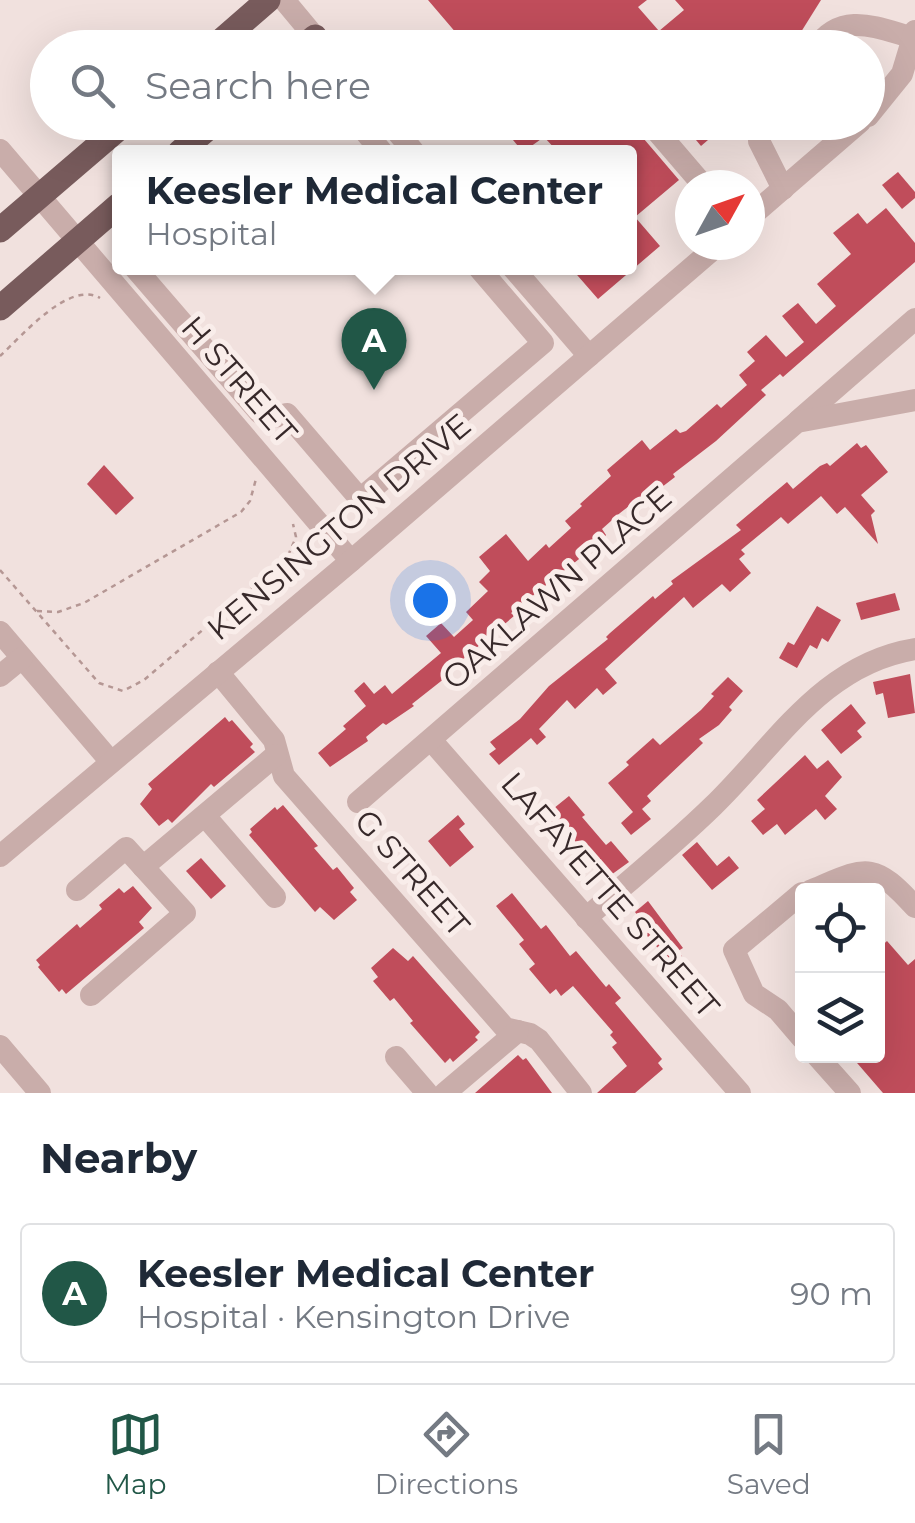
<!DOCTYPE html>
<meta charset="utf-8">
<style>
body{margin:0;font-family:Montserrat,sans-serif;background:#f6f6f7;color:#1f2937}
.controls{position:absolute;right:30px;bottom:30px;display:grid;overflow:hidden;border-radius:10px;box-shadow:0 10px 40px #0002}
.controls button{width:90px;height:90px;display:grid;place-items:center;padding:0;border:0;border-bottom:2px solid #e0e1e3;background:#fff;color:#1f2937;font:50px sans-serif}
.compass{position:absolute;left:675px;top:170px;width:90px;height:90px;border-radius:50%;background:#fff;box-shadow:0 10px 40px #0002;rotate:50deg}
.you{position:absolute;left:430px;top:600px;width:35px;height:35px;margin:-25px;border:8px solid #fff;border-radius:50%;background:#1a73e8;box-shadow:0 0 0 15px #1a73e833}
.badge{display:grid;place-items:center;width:65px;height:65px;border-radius:50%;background:#215747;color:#fff;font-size:32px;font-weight:700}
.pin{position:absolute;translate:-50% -82px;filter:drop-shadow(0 2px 5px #0008)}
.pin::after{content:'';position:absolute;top:52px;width:35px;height:30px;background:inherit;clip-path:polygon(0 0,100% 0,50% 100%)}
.popup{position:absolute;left:112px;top:145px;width:525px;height:130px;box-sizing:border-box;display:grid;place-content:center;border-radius:10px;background:#fff;filter:drop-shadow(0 2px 8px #0005);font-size:32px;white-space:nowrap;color:#747a83}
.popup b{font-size:38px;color:#1f2937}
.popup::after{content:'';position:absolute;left:50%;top:100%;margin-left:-20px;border:20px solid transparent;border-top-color:#fff}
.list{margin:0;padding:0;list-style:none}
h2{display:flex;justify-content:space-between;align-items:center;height:130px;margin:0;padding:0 40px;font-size:42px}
h2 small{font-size:32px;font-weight:400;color:#747a83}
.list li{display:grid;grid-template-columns:65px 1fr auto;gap:30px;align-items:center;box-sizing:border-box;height:140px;margin:0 20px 20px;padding:0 20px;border:2px solid #e0e1e3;border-radius:10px}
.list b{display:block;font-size:38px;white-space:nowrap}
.list p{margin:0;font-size:32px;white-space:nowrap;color:#747a83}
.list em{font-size:32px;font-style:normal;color:#747a83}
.icon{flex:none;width:55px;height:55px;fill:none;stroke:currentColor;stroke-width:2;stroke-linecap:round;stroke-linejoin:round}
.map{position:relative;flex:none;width:915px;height:1093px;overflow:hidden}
.search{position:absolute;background:#fff;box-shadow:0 10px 40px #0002;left:30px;right:30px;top:30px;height:110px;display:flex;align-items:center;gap:25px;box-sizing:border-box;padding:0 35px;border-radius:55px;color:#747a83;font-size:38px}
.sheet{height:290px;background:#fff}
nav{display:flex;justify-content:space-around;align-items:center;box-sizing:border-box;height:140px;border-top:2px solid #e0e1e3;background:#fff;font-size:28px;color:#747a83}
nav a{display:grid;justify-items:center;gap:5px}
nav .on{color:#215747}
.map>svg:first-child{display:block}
</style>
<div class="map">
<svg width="915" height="1093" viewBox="0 0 915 1093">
<rect width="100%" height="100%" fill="#f1e1de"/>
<g fill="#c04d5b">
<path d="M428 0H647L638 7 659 31 684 10 675 0H821L791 48H469Z"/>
<path d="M498 122H634L638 132 679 180 635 217 660 246 598 299 571 268H629V152H558L544 137 523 152Z"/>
<path d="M681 122H729L701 146Z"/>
<path d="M898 172 915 192V198L902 209 882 185Z"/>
<path d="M886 208 915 243V262L783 377 780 374 761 390 766 395 716 441 673 474 675 477 649 497 646 493 620 513 602 529 606 535 603 540 511 613 514 616 443 676 445 678 412 704 414 706 386 725 383 723 366 737 368 741 330 767 318 753 346 729 343 726 366 706 354 691 364 682 374 694 385 685 392 694 441 653 426 636 441 623 454 637 473 620 466 612 488 591 479 582 490 571 479 557 506 534 528 561 546 544 549 548 571 528 565 521 582 506 580 504 611 476 607 470 642 440 650 450 676 429 680 433 686 431 717 404 721 408 747 385 739 375 755 361 747 352 766 335 786 357 804 342 782 316 798 303 816 324 836 306 817 284 851 254 833 233 858 213 867 224Z"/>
<path d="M857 443 861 448 866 445 888 472 861 495 875 511 871 515 878 544 845 507 837 514 821 496 788 524 781 517 741 550 745 554 739 559 751 573 730 592 722 584 693 608 684 597 605 669 617 683 603 695 597 688 575 709 567 700 539 729 546 737 537 745 531 738 499 765 489 754 496 749 490 742 520 719 549 686 608 639 606 637 610 633 653 596 655 599 673 584 671 581 741 530 736 525 787 482 793 489 820 466 827 463 830 466Z"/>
<path d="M104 465 134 498 116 515 87 484Z"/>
<path d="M895 593 900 610 861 620 856 603Z"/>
<path d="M817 606 841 620 828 642 822 638 817 649 810 645 797 668 779 658 788 642 794 645Z"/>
<path d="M910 674 915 713 888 718 883 693 876 695 873 682Z"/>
<path d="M728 677 743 691 729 707 732 710 719 725 699 739 703 743 647 796 651 801 642 809 651 819 631 835 621 823 633 812 608 783 629 765 626 762 653 738 660 745 701 710 714 696 711 694Z"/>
<path d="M851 704 866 723 857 731 862 737 841 754 821 730Z"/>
<path d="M225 717 229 722 232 720 253 744 250 747 255 752 214 787 211 784 172 823 168 819 159 826 140 804 152 789 148 784Z"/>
<path d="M805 755 817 769 828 760 842 777 825 796 837 809 825 820 816 809 785 835 777 824 763 835 751 821 765 809 757 800Z"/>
<path d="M569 796 585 815 582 817 606 845 611 841 629 862 604 880 564 832 557 827 554 830 543 817Z"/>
<path d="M283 805 318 846 314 848 333 870 337 867 354 888 350 892 357 900 334 920 320 907 315 912 249 835 252 832 250 829 275 807 277 810Z"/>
<path d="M458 815 465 824 459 829 474 847 450 867 428 841Z"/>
<path d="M697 842 717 866 729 856 739 868 712 890 682 855Z"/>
<path d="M201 858 226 886 211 899 186 871Z"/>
<path d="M133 886 152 908 139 922 144 928 66 994 62 989 59 992 38 967 40 965 36 960 77 924 80 928 102 909 99 905 119 888 124 893Z"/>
<path d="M512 893 541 929 546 925 570 956 576 951 606 987 609 984 621 998 615 1003 662 1059 658 1063 663 1069 635 1093H597L627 1066 612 1047 617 1043 610 1035 613 1032 573 986 561 996 556 989 550 994 529 969 535 964 519 944 524 940 496 906Z"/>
<path d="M648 901 683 948 678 951 682 956 672 964 633 920 638 916 635 912Z"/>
<path d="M887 941 908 965 915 959V1093H883L851 1056H878V949Z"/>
<path d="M393 948 408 961 413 956 480 1032 475 1037 478 1040 453 1062 450 1058 445 1063 410 1023 413 1021 394 998 390 1001 373 981 378 977 371 968Z"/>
<path d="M518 1055 523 1060 526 1058 552 1093H475Z"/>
</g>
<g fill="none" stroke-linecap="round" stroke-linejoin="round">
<g stroke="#b59794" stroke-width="2.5" stroke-dasharray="5 5" stroke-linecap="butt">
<path d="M0 356C22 336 69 280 100 298"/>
<path d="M0 570 99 683 123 691 144 680 287 558 296 537 293 524"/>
<path d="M37 611 58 612 84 603 241 512 250 501 256 479"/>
</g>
<g stroke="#c9adaa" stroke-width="22">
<path d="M284 0 324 48"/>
<path d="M816 48C842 10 877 28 914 38"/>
<path d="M868 116 902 74 915 31"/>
<path d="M357 122 382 152"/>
<path d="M389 122 414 152"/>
<path d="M649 122 703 185"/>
<path d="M760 122 759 141 783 189"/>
<path d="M0 150 351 561"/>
<path d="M750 217 860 122"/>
<path d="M135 268 260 413 274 417 287 414 360 499 543 343 479 268"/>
<path d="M513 268 589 356"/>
<path d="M799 420 915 319"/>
<path d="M0 632 111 762"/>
<path d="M218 672 274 740 284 776 505 1028 530 1034 539 1040 581 1093"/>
<path d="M0 676 22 658"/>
<path d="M431 740 740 1093"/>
<path d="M358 802 797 422 915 400"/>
<path d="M205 816 275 897"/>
<path d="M0 856 351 561 718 245"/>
<path d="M143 867 276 755"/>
<path d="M77 890 126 848 185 913 91 995"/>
<path d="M810 891C865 868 872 859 915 907"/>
<path d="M802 893 734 950 754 994 778 1010 802 1038"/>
<path d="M586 918C629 881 673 845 713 806 776 745 822 664 915 649"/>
<path d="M0 1046 40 1093"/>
<path d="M817 1056 850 1093"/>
<path d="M396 1057 427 1093"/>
<path d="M445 1093 518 1031"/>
</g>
<g stroke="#785b5c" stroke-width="25">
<path d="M213 48 268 0"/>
<path d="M302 48 315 37"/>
<path d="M180 152 215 122"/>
<path d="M0 230 126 122"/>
<path d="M0 308 119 205"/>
</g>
</g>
<g text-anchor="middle" stroke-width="10" stroke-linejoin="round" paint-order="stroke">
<g font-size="32" fill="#37292a" stroke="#f9edea">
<text transform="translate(239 380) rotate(49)" y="11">H STREET</text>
<text transform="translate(339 527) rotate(-40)" y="11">KENSINGTON DRIVE</text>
<text transform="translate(557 588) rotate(-41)" y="11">OAKLAWN PLACE</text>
<text transform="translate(412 873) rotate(49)" y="11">G STREET</text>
<text transform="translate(610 895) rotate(49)" y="11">LAFAYETTE STREET</text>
</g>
</g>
</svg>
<div class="controls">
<button><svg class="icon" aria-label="locate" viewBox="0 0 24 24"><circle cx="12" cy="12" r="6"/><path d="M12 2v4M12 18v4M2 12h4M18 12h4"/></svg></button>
<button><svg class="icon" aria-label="layers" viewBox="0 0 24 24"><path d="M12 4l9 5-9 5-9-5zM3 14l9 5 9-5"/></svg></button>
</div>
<svg class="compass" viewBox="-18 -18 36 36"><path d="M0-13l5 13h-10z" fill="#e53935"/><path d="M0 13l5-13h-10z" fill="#747a83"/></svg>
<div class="you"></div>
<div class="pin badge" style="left:374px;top:390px">A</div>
<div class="popup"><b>Keesler Medical Center</b>Hospital</div>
<div class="search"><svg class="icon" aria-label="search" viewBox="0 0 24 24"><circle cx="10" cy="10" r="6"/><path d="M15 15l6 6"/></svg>Search here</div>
</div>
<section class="sheet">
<h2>Nearby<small></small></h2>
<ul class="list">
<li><span class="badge">A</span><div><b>Keesler Medical Center</b><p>Hospital · Kensington Drive</p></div><em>90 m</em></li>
</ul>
</section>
<nav>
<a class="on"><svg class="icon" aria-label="map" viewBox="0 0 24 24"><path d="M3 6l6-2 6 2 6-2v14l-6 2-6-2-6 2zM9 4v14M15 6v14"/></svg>Map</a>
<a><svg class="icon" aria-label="directions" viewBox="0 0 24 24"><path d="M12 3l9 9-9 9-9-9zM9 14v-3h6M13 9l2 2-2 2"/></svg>Directions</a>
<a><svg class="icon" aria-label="saved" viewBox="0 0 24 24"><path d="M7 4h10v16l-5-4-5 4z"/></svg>Saved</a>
</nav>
